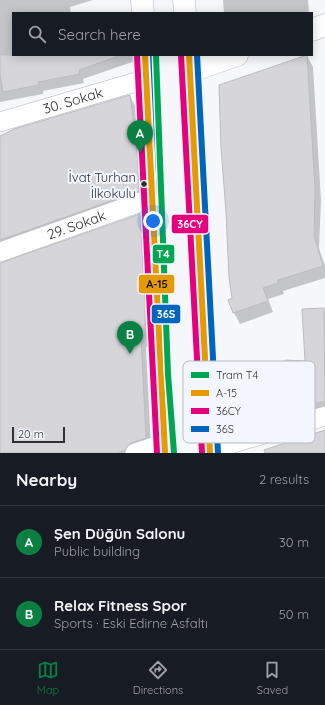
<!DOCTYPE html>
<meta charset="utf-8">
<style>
body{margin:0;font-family:Quicksand,sans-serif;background:#242831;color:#f1f3f6}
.scale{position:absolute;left:12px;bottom:10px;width:53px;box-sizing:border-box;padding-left:4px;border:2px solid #2e3033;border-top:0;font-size:11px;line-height:14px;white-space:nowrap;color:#2e3033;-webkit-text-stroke:3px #f3f6fe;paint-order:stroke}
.you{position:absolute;left:153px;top:221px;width:14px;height:14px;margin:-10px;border:3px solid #fff;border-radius:50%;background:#1a73e8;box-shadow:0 0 0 6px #1a73e833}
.badge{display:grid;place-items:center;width:26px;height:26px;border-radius:50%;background:#0b8043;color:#fff;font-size:13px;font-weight:700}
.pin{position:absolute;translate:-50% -33px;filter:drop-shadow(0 1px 2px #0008)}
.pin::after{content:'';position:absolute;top:21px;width:14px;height:12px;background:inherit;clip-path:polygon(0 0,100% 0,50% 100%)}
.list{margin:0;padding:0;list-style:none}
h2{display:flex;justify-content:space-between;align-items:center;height:52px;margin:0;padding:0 16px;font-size:17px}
h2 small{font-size:13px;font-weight:400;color:#9ea1a6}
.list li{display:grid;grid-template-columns:26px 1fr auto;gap:12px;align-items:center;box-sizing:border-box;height:72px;padding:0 16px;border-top:1px solid #363941}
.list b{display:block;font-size:15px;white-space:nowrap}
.list p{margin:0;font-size:13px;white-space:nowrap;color:#9ea1a6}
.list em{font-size:13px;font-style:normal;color:#9ea1a6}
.icon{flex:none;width:22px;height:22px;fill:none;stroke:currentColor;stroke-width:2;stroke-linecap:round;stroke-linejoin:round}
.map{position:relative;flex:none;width:325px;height:453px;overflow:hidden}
.search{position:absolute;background:#171b24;box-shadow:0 2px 10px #0003;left:12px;right:12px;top:12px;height:44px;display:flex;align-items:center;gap:10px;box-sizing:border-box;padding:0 14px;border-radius:0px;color:#9ea1a6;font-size:15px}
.sheet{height:196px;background:#171b24}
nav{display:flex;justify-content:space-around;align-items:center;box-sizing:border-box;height:56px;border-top:1px solid #363941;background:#171b24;font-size:11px;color:#9ea1a6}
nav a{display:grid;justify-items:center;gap:2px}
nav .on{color:#0b8043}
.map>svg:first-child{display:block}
</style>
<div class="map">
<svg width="325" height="453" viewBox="0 0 325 453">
<rect width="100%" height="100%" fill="#f6f7fb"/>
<g fill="#0003">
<path d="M0 0H93L70 7 71 13H13V55H141L138 60 83 79 84 83 43 91V94L0 102Z"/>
<path d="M223 0H308L309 12 224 13Z"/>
<path d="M307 56 313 67 321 200 319 248 325 266V278L283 291 284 294 268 299 273 312 240 324 234 313 233 299Z"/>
<path d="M130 96 135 106 142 157 144 201 0 253V136Z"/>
<path d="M140 215 146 225 150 345 146 347 151 448 136 453H0V263H4Z"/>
<path d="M323 309 325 312V410L291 412 286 403 306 362Z"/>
</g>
<g fill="#d6d5d9" stroke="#bdbdc1">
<path d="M0 55H116V57L79 70 80 74 38 82 39 85 3 92 0 74Z"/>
<path d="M307 55 315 188 314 236 323 266 278 280V283L263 288 268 301 233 313 228 300 232 298 229 278 226 212 221 148 219 85Z"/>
<path d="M130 95 137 147 139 191 0 240V136L14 129Z"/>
<path d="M140 214 145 305V335L141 337 146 438 131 443 124 451 117 453H0V263Z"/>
<path d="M324 308 325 402 285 404V360L305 361 302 309Z"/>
<path d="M325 430V453H265L264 450Z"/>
</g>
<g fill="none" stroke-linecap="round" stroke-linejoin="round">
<g stroke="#b5b6b9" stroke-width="20">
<g id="minor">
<path id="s1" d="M0 122 146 79"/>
<path id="s2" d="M0 252 152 198"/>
<path d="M210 450 325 416"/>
<path d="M135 453 165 443"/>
</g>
</g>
<g stroke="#b5b6b9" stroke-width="23">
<g id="secondary">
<path d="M312 30 325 25"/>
<path d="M191 71 237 55"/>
</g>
</g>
<g stroke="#b5b6b9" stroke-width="23">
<g id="primary">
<path d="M142 0 143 13"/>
<path d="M184 0 185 13"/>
<path d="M145 55 165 453"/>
<path d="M189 55 210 453"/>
</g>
</g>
<use href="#minor" stroke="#fefefe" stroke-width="19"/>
<use href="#secondary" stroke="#fefefe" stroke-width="22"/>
<use href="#primary" stroke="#fefefe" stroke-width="22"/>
<g stroke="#f3f6fe" stroke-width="9">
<g id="bus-1">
<path d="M145 55 165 453"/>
<path d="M189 55 210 453"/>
</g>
</g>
<g stroke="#f3f6fe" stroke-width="9">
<g id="bus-2">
<path d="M137 55 157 453"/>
<path d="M181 55 202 453"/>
</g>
</g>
<g stroke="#f3f6fe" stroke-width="9">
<g id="bus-3">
<path d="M153 55 173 453"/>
<path d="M197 55 218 453"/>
</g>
</g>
<use href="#bus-1" stroke="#e39a05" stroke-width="6"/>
<use href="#bus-2" stroke="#e5007d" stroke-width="6"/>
<use href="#bus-3" stroke="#0065bd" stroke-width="6"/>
<g stroke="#f3f6fe" stroke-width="9">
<path id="tram-1" d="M156 55 168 374 174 453"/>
</g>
<use href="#tram-1" stroke="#00a651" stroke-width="6"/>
</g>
<circle fill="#2e3033" stroke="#f3f6fe" stroke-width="1.5" cx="144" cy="184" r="3.5"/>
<g text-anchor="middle" stroke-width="4" stroke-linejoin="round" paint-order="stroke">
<g font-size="13" fill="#2e3033" stroke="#f3f6fe" text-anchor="end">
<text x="136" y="182">İvat Turhan<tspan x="136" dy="16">İlkokulu</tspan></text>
</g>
<g font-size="14" fill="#2e3033" stroke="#f3f6fe">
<text dy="5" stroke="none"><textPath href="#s1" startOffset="76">30. Sokak</textPath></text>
<text dy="5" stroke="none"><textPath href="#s2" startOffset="81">29. Sokak</textPath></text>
</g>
</g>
<rect x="183" y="361" width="132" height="82" rx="6" fill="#f3f6fe" stroke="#b8bbc1" stroke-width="1"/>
<rect x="191" y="372" width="18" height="6" fill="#00a651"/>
<rect x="191" y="390" width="18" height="6" fill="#e39a05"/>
<rect x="191" y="408" width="18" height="6" fill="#e5007d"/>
<rect x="191" y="426" width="18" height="6" fill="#0065bd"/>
<g font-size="11" fill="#2e3033">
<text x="216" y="379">Tram T4</text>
<text x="216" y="397">A-15</text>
<text x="216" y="415">36CY</text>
<text x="216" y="433">36S</text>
</g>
<g stroke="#f3f6fe" stroke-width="1.5">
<rect x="171" y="214" width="38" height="20" rx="4" fill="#e5007d"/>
<rect x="152" y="244" width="23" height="20" rx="4" fill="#00a651"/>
<rect x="138" y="274" width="37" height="20" rx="4" fill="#e39a05"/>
<rect x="151" y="304" width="30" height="20" rx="4" fill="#0065bd"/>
</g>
<g font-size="11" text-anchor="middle" font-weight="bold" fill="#fff">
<text x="190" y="228">36CY</text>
<text x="163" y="258">T4</text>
<text x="166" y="318">36S</text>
</g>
<g font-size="11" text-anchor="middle" font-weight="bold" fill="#111">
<text x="157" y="288">A-15</text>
</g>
</svg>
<div class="scale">20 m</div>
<div class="you"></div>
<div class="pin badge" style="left:140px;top:153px">A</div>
<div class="pin badge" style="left:130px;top:354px">B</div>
<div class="search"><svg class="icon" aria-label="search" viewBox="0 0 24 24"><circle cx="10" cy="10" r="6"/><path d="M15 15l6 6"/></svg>Search here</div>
</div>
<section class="sheet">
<h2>Nearby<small>2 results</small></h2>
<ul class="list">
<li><span class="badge">A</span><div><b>Şen Düğün Salonu</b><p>Public building</p></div><em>30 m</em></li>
<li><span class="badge">B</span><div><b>Relax Fitness Spor</b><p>Sports · Eski Edirne Asfaltı</p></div><em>50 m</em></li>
</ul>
</section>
<nav>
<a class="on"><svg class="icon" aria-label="map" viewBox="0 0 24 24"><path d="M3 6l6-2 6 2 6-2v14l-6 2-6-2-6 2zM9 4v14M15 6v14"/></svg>Map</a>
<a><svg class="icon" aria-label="directions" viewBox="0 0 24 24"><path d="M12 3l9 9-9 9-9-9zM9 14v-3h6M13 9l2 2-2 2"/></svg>Directions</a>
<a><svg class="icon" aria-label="saved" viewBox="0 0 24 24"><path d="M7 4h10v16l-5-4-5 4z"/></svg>Saved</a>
</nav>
